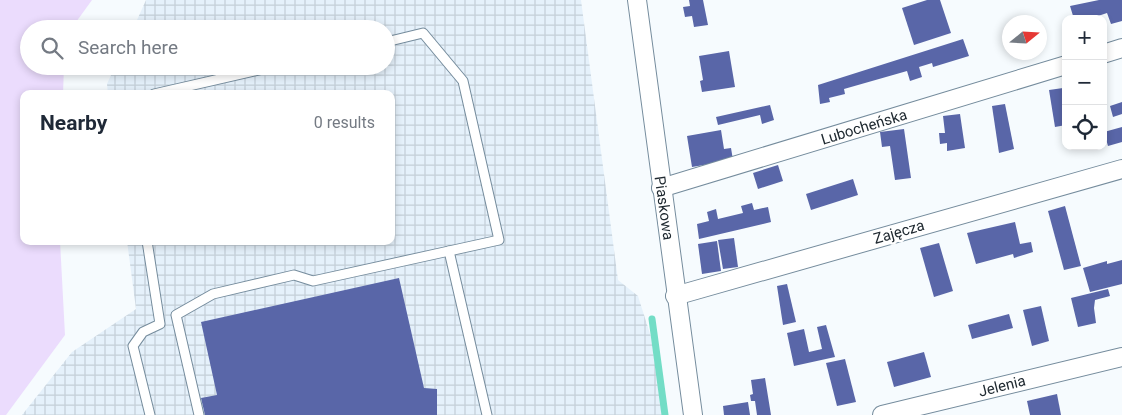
<!DOCTYPE html>
<meta charset="utf-8">
<style>
body{margin:0;font-family:Roboto,sans-serif;background:#f6f6f7;color:#1f2937}
.controls{position:absolute;right:15px;top:15px;display:grid;overflow:hidden;border-radius:10px;box-shadow:0 2px 8px #0003}
.controls button{width:45px;height:45px;display:grid;place-items:center;padding:0;border:0;border-bottom:1px solid #e0e1e3;background:#fff;color:#1f2937;font:25px sans-serif}
.compass{position:absolute;left:1002px;top:15px;width:45px;height:45px;border-radius:50%;background:#fff;box-shadow:0 2px 8px #0003;rotate:72deg}
.list{margin:0;padding:0;list-style:none}
h2{display:flex;justify-content:space-between;align-items:center;height:65px;margin:0;padding:0 20px;font-size:21px}
h2 small{font-size:16px;font-weight:400;color:#747a83}
.icon{flex:none;width:28px;height:28px;fill:none;stroke:currentColor;stroke-width:2;stroke-linecap:round;stroke-linejoin:round}
.map{position:relative;flex:none;width:1122px;height:415px;overflow:hidden}
.search{position:absolute;background:#fff;box-shadow:0 2px 8px #0003;left:20px;top:20px;width:375px;height:55px;display:flex;align-items:center;gap:12px;box-sizing:border-box;padding:0 18px;border-radius:28px;color:#747a83;font-size:19px}
.panel{position:absolute;background:#fff;box-shadow:0 2px 8px #0003;left:20px;top:90px;width:375px;height:155px;border-radius:10px}
.map>svg:first-child{display:block}
</style>
<div class="map">
<svg width="1122" height="415" viewBox="0 0 1122 415">
<defs>
<pattern id="industrial-grid" width="8" height="8" patternUnits="userSpaceOnUse" patternTransform="scale(1.25)"><rect width="8" height="8" fill="#e5f1fb"/><path d="M0 4h8M4 0v8" fill="none" stroke="#c4cfd8"/></pattern>
</defs>
<rect width="100%" height="100%" fill="#f6fbfe"/>
<path fill="url(#industrial-grid)" d="M146 0H581L618 280 638 296 651 337 662 415H22L72 352 136 309 127 241H391V94H108L107 84 115 66H386V29H133Z"/>
<path fill="#ebdcfd" d="M0 0H92L71 29H29V66H64L63 94H24V241H60L65 335 6 415H0Z"/>
<g fill="none" stroke-linecap="round" stroke-linejoin="round">
<path stroke="#73ddc6" stroke-width="7" d="M652 319 665 415"/>
</g>
<g fill="#5966a8">
<path d="M689 0H703L708 25 694 27 692 16 685 17 683 7 690 6Z"/>
<path d="M927 0H940L951 33 914 45 902 8Z"/>
<path d="M1099 0H1122V21L1111 24 1107 13 1089 19H1074L1070 6Z"/>
<path d="M963 39 969 56 933 67 932 63 919 67 922 77 910 81 907 71 844 89 845 94 829 98 830 102 820 104 818 85Z"/>
<path d="M729 51 735 87 702 92 700 81 703 80 699 56Z"/>
<path d="M1063 88 1066 125 1055 127 1049 90Z"/>
<path d="M1122 102V114L1113 117 1110 106Z"/>
<path d="M1005 104 1014 149 999 153 992 106Z"/>
<path d="M770 105 774 120 762 124 760 115 718 125 716 117Z"/>
<path d="M960 114 965 148 947 151V143L940 144 939 133H945L943 116Z"/>
<path d="M1122 127V142L1108 146 1104 132Z"/>
<path d="M904 129 911 178 895 180 890 146 882 147 880 132Z"/>
<path d="M721 130 724 149 731 148 733 160 692 167 687 136Z"/>
<path d="M778 165 783 181 758 189 753 173Z"/>
<path d="M853 179 858 195 811 210 806 194Z"/>
<path d="M752 203 754 210 768 207 771 222 699 239 697 224 709 221 707 212 716 209 718 219 743 213 741 206Z"/>
<path d="M1065 206 1081 266 1064 270 1048 211Z"/>
<path d="M1015 222 1020 244 1031 242 1033 252 1014 258 1013 254 976 264 967 233Z"/>
<path d="M734 238 738 267 723 269 718 240Z"/>
<path d="M717 241 721 271 702 274 698 244Z"/>
<path d="M939 243 953 291 934 297 920 248Z"/>
<path d="M1122 260V284L1090 292 1083 268 1107 261V264Z"/>
<path d="M399 278 424 388 437 389V415H205L201 398 217 395 201 322Z"/>
<path d="M787 284 796 322 783 325 777 286Z"/>
<path d="M1108 289 1110 296 1095 300 1094 308 1096 323 1078 327 1071 298Z"/>
<path d="M1041 306 1049 341 1032 346 1023 310Z"/>
<path d="M1009 314 1013 328 972 339 968 325Z"/>
<path d="M826 325 835 357 794 366 787 333 804 329 809 352 822 349 817 327Z"/>
<path d="M924 352 931 377 894 387 887 362Z"/>
<path d="M845 359 856 402 837 406 826 363Z"/>
<path d="M765 378 771 415H757L755 401H751L750 395 753 394 751 380Z"/>
<path d="M1057 394 1061 415H1030L1027 401Z"/>
<path d="M748 402 750 415H724L723 406Z"/>
</g>
<g fill="none" stroke-linecap="round" stroke-linejoin="round">
<g stroke="#758c9d" stroke-width="11">
<g id="service">
<path d="M386 42 423 33 463 81 499 240 449 251"/>
<path d="M154 94 276 66"/>
<path d="M147 241 160 324 143 332 133 346 150 415"/>
<path d="M199 415 176 315 213 294 294 275 313 281 449 251 487 415"/>
</g>
</g>
<g stroke="#758c9d" stroke-width="20">
<g id="minor">
<path d="M637 0 693 415"/>
<path d="M1103 54 1122 48"/>
<path d="M661 188 1066 65"/>
<path d="M675 296 1122 169"/>
<path d="M882 415 1122 357"/>
</g>
</g>
<use href="#service" stroke="#fff" stroke-width="9"/>
<use href="#minor" stroke="#fff" stroke-width="18"/>
</g>
<g text-anchor="middle" stroke-width="5" stroke-linejoin="round" paint-order="stroke">
<g font-size="15" fill="#202a31" stroke="#fff">
<text transform="translate(864 127) rotate(-17)" y="5">Lubocheńska</text>
<text transform="translate(664 208) rotate(82)" y="5">Piaskowa</text>
<text transform="translate(899 232) rotate(-16)" y="5">Zajęcza</text>
<text transform="translate(1002 386) rotate(-14)" y="5">Jelenia</text>
</g>
</g>
</svg>
<div class="controls">
<button>+</button>
<button>−</button>
<button><svg class="icon" aria-label="locate" viewBox="0 0 24 24"><circle cx="12" cy="12" r="6"/><path d="M12 2v4M12 18v4M2 12h4M18 12h4"/></svg></button>
</div>
<svg class="compass" viewBox="-18 -18 36 36"><path d="M0-13l5 13h-10z" fill="#e53935"/><path d="M0 13l5-13h-10z" fill="#747a83"/></svg>
<div class="search"><svg class="icon" aria-label="search" viewBox="0 0 24 24"><circle cx="10" cy="10" r="6"/><path d="M15 15l6 6"/></svg>Search here</div>
<section class="panel">
<h2>Nearby<small>0 results</small></h2>
<ul class="list">
</ul>
</section>
</div>
